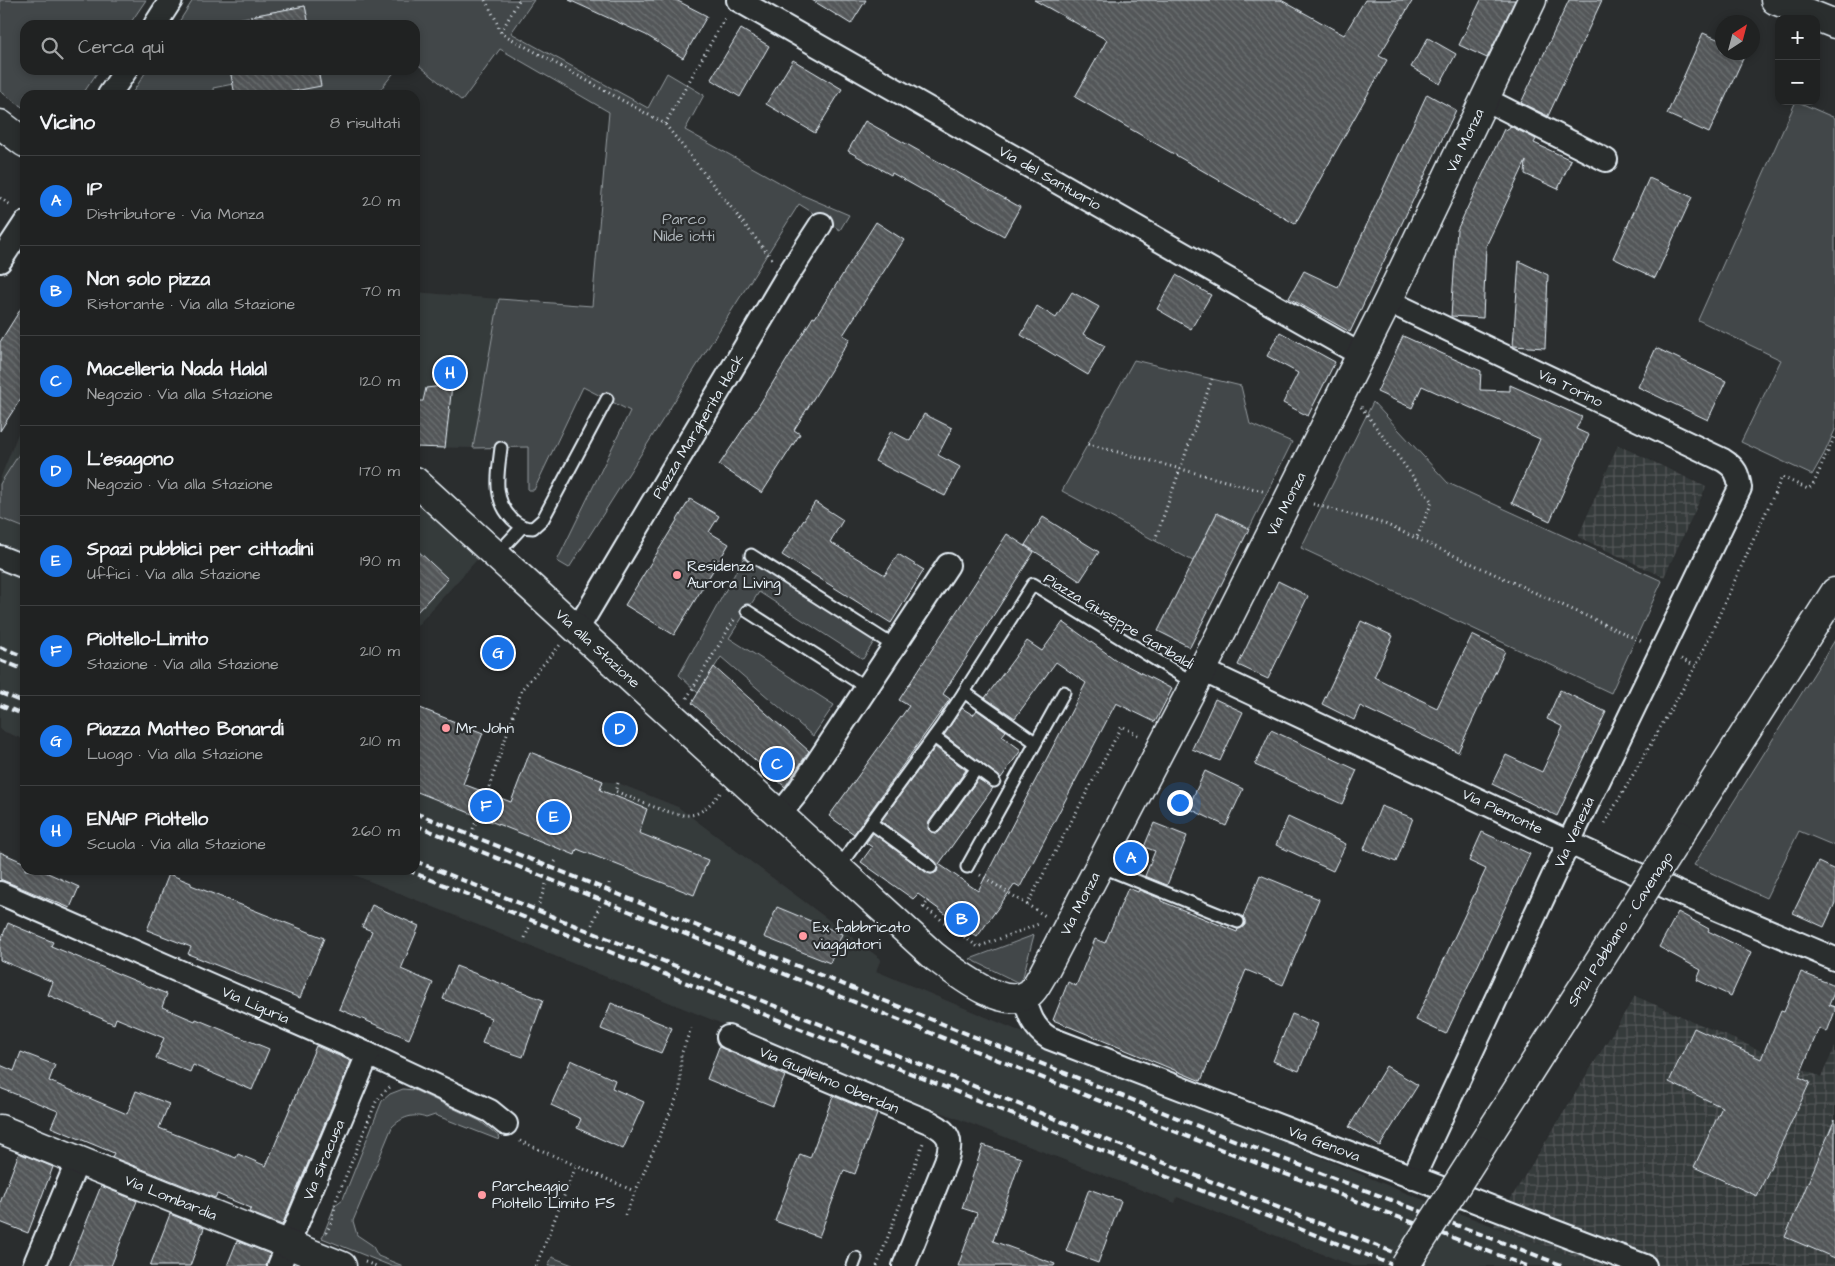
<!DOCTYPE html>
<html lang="it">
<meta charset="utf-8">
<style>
body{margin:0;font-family:"Architects Daughter",sans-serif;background:#282a2a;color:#f1f3f6}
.controls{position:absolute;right:15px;top:15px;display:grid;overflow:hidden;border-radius:10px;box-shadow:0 2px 8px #0003}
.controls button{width:45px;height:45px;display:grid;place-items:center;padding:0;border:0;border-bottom:1px solid #3d3f40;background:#202222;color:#f1f3f6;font:25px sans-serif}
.compass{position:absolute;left:1715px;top:15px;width:45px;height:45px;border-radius:50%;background:#202222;box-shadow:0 2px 8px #0003;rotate:36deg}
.you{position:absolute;left:1179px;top:802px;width:18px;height:18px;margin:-12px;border:4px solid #fff;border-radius:50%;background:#1a73e8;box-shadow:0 0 0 8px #1a73e833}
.badge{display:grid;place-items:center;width:32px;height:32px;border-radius:50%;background:#1a73e8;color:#fff;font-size:16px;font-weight:700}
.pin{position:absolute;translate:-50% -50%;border:2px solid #fff;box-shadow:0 1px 5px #0006}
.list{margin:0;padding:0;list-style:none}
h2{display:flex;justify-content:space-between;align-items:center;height:65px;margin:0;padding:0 20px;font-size:21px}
h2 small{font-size:16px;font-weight:400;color:#a2a4a5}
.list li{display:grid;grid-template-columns:32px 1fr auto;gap:15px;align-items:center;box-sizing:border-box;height:90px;padding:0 20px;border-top:1px solid #3d3f40}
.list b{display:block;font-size:19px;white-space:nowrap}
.list p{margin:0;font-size:16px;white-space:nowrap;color:#a2a4a5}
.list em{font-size:16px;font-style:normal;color:#a2a4a5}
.icon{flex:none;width:28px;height:28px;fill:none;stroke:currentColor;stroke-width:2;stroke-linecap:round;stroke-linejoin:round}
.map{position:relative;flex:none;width:1835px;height:1266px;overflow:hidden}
.search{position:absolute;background:#202222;box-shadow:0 2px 8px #0003;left:20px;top:20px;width:400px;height:55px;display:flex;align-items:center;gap:12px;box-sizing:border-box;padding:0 18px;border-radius:15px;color:#a2a4a5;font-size:19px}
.panel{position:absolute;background:#202222;box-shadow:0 2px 8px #0003;left:20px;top:90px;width:400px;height:785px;border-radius:15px}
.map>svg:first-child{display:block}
</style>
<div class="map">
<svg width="1835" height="1266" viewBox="0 0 1835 1266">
<defs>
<pattern id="industrial-grid" width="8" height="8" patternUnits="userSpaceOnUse" patternTransform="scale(1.25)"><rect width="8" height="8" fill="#363a3b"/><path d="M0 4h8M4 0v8" fill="none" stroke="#535758"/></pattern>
<pattern id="building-back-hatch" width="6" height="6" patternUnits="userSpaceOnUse" patternTransform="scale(1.25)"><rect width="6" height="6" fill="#535759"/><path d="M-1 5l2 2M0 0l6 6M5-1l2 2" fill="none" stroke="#6c7072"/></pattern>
</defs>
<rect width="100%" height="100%" fill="#2a2d2e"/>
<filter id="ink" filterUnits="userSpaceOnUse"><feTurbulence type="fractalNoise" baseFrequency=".02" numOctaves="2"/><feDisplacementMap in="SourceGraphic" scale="10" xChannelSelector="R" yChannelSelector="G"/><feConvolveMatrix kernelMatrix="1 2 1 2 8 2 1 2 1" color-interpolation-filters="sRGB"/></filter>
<g filter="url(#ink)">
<g fill="#363a3b">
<path d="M415 292 499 299 473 448 415 447Z"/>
<path d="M25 416V740L0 730V479Z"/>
<path d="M415 489 484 552 415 628Z"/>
<path d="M415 706 483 733 463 784 511 802 530 752 603 781 618 783 678 807 881 959 876 971 1406 1193 1598 1266H1353L1177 1197 1175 1203 920 1104 342 870H415Z"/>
</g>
<g fill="url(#industrial-grid)">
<path d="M1618 445 1706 487 1664 577 1578 537Z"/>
<path d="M1635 996 1821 1077 1835 1047V1266H1598L1494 1226Z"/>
</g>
<g fill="#424648" stroke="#959ca0">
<path d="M0 0H146L129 25H25V70H99L82 95H25V109L0 91Z"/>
<path d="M193 0H534L511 33 648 108 667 73 704 95 685 130 802 195 849 215 840 230 799 204 569 568 557 561 630 411 583 387 534 490H528V447L473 448 499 299 592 306 609 112 500 49 462 101 415 62V25H309L305 6 221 22V25H177Z"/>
<path d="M147 70H230L233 84 213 88 214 95H131Z"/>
<path d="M318 70H396L376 95H274Z"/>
<path d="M1796 101 1835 118V430L1824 454 1812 475 1741 442 1781 360 1698 320Z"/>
<path d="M1134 360 1241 386 1250 424 1292 442 1249 529 1217 513 1193 561 1062 491Z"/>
<path d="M1373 402 1448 483 1662 581 1611 693 1301 548Z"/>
<path d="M25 445V528L0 518V484Z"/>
<path d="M744 557 875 640 863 659 759 592 729 638 834 705 813 736 721 657 698 693 679 675Z"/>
<path d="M1835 640V846L1799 831 1766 898 1694 865Z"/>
<path d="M1034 935 1021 984 970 959Z"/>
<path d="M403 1089 414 1090 480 1121 500 1137 499 1140 435 1115 426 1118C413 1113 402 1117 392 1127L353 1221 357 1235 372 1245 378 1256 403 1266H391L322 1238 335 1205 343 1199 382 1101 390 1094Z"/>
<path d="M552 1257 575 1266H548Z"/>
</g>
<g fill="url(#building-back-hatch)" stroke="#e8f1f8">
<path d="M569 0H676L707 16 683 58 646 35Z"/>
<path d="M812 0H866L851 24Z"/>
<path d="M1034 0H1281L1344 35 1365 0H1413L1379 56 1387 60 1295 224 1075 97 1107 40Z"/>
<path d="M1481 0H1515L1487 58 1459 45Z"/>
<path d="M1569 0H1602L1548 116 1521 103Z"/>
<path d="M305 6 309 25H251V16Z"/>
<path d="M741 29 769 46 740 97 711 79Z"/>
<path d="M1703 33 1722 41V52H1746L1709 133 1667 114Z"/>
<path d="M1428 38 1456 54 1440 84 1411 67Z"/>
<path d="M793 60 842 89 815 133 766 104Z"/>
<path d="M230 70H318L321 86 274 95H235Z"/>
<path d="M1427 94 1456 110 1350 332 1289 298 1304 271 1338 287Z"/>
<path d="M865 121 1020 207 1004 236 892 173 891 175 848 151Z"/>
<path d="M1510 126 1536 139 1534 143 1571 160 1558 189 1525 174 1526 161 1486 246 1483 318 1451 316 1457 230 1504 129 1508 130Z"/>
<path d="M1649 178 1692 197 1655 278 1613 258Z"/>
<path d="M876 222 904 240 843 335 850 339 794 430 800 434 762 493 719 465 758 407 813 317 815 318Z"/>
<path d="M1519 261 1548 275 1545 348 1513 346Z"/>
<path d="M1176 275 1211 295 1191 329 1157 309Z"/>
<path d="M1072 292 1099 307 1083 334 1105 346 1088 375 1021 335 1037 306 1056 318Z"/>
<path d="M25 302V392L0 431V342Z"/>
<path d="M1280 332 1335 362 1308 416 1283 403 1298 373 1267 356Z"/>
<path d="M1403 336 1481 371 1480 390 1510 391V385L1582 417 1576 429 1589 435 1550 521 1512 503 1540 439 1422 386 1412 408 1377 392Z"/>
<path d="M1656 348 1726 381 1708 420 1638 387Z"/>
<path d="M452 385 445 448 415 447V401H423L426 388Z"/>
<path d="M924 414 952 428 938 455 960 467 945 496 875 461 891 431 910 441Z"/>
<path d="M690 499 719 516 709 532 729 544 674 635 625 605Z"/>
<path d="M815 502 843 520 830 542 885 575 898 554 924 570 891 623 782 555Z"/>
<path d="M1217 513 1249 529 1190 647 1158 631Z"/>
<path d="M1043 517 1099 552 1080 581 1025 545Z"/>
<path d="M1007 534 1034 552 943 694 950 699 854 834 829 816 909 706 899 700Z"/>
<path d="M415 548 448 579 415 614Z"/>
<path d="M1278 581 1308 596 1268 679 1238 665Z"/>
<path d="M1361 621 1393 636 1374 677 1437 708 1472 635 1505 651 1458 752 1360 706 1354 720 1322 704Z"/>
<path d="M1063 622 1116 660 1172 689 1155 722 1116 703 1020 887 1015 884 977 937 918 894 913 899 861 862 872 847 866 843 873 833 927 873 931 874 937 872 938 867 935 861 881 821 935 747 966 770 929 822 928 829 931 832 938 833 941 830 978 779 993 788 939 864 978 891 1086 683 1056 662 1015 718 985 698 1027 641 1042 651Z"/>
<path d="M714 667 809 751 785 787 692 703Z"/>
<path d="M1560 690 1606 712 1557 816 1492 784 1506 755 1542 772 1563 727 1547 719Z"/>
<path d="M1215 699 1243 712 1220 761 1192 749Z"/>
<path d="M415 706 483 733 463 784 511 802 530 752 603 781 600 790 647 809 639 833 708 860 694 895 577 849 575 855 415 791Z"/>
<path d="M962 708 973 715 977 710 1006 731 1002 736 1021 750 1001 778 944 735Z"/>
<path d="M1271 730 1357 770 1342 804 1255 765Z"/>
<path d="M1205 771 1243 789 1226 826 1188 808Z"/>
<path d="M1381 806 1413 818 1396 862 1364 849Z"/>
<path d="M1288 817 1346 844 1333 871 1276 845Z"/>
<path d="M1154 823 1187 836 1167 885 1145 876 1155 851 1144 847Z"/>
<path d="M1482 832 1530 854 1446 1034 1416 1020 1486 869 1469 861Z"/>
<path d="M0 852 25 863V870H41L79 887 70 908 0 879Z"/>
<path d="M1818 862 1835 870V903L1824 927 1793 913Z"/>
<path d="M169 874 191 883V885L324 938 300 998 188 954 191 947 147 930Z"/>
<path d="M1260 875 1319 899 1283 985 1246 970 1201 1081 1053 1020 1068 982 1076 986 1095 939 1105 943 1128 888 1138 892 1139 890 1161 899V901L1237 932 1238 929 1245 925V920L1243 917Z"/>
<path d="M372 905 419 926 401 969 433 983 409 1039 339 1009 372 931 362 927Z"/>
<path d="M777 907 842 934 830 963 764 937Z"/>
<path d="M1678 912 1709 929 1708 931 1751 952 1731 996 1697 980 1701 970 1659 947Z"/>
<path d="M8 923 53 942 51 946 167 994 162 1007 195 1021 196 1019 269 1049 252 1090 193 1065 190 1072 156 1058 164 1038 116 1018 114 1024 48 995 53 982 0 960V942Z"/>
<path d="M456 966 543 1000 523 1057 482 1043 491 1018 443 999Z"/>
<path d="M1801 972 1835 986V990L1829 1005 1835 1007V1011L1827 1032 1819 1028 1799 1077 1810 1082 1757 1196 1694 1167 1722 1107 1669 1082 1694 1028 1761 1059 1781 1011 1784 1012Z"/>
<path d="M611 1003 672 1028 661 1053 601 1029Z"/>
<path d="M1292 1014 1318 1024 1299 1071 1273 1061Z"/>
<path d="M316 1046 351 1061 282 1225 249 1212 251 1208 217 1194 215 1198 112 1157 114 1153 51 1127 58 1111 0 1088V1065L14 1071 21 1052 55 1065 49 1081 127 1114 136 1091 169 1104 159 1128 236 1158 238 1154 266 1166Z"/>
<path d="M719 1047 785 1076 773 1106 707 1079Z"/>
<path d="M571 1060 615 1080 612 1088 644 1102 623 1149 577 1128 581 1119 551 1105Z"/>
<path d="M1386 1066 1418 1085 1380 1146 1349 1127Z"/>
<path d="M833 1096 877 1114 855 1174 844 1170 819 1237 775 1221 800 1154 810 1158Z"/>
<path d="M1835 1119V1258L1785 1237Z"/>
<path d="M983 1145 1021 1158 993 1241 1055 1264 1054 1266H958L977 1213 962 1208Z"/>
<path d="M19 1153 53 1167 28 1233 0 1222V1203Z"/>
<path d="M101 1186 137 1201 111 1266H69Z"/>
<path d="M1089 1189 1121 1201 1098 1263 1066 1251Z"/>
<path d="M170 1214 204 1228 190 1266H150Z"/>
<path d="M237 1241 270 1254 266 1266H227Z"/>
</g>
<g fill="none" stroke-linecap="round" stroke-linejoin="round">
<g stroke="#e8f1f8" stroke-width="15">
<g id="lane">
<path d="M501 448C498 473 492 499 512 519 518 525 524 528 533 528L543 519 607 399"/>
<path d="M496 555 522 527"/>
<path d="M751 555 894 646"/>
<path d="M747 611 867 688"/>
<path d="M934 737 994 781"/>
<path d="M1035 742 964 692 1033 584 1195 684"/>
<path d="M871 823 931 867"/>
<path d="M935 826 977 768"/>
<path d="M1100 866 1238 922"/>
<path d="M967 867 1064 692"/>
<path d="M838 868 941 727 964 692"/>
<path d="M853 1266 856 1258"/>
</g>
</g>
<g stroke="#e8f1f8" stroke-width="26">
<g id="street">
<path id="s1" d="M738 0 1361 355"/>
<path d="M155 25 171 0"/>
<path d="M109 95 126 70"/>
<path d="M1485 99 1606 160"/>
<path d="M0 261 25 223"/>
<path id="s2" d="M1388 301 1723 460C1736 468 1738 474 1740 488L1569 842 1413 1178"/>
<path d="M0 557 25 567"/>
<path id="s3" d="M575 627 584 618 786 278 821 224"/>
<path id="s4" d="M1202 670 1587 851 1677 892 1835 959"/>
<path d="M780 814 797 793 948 565"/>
<path id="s5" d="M0 893 368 1054 490 1111 506 1124"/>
<path id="s6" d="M1024 997C1029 1014 1033 1028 1049 1038L1645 1266"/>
<path id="s7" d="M728 1037 931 1123C950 1133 953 1141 946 1161L904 1266"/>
<path d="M34 1266 78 1160"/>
<path id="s8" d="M279 1266 368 1054"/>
</g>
</g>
<g stroke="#e8f1f8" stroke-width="31">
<g id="secondary">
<path d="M1775 0 1835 24"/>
<path d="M0 124 25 143"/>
<path id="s9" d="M415 481 934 956C954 971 1004 1013 1030 993 1036 988 1039 980 1043 974L1214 647 1289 498 1388 301 1532 0"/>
<path d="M1680 835 1835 592"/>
<path id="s10" d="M0 1129 342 1266"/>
<path d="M1479 1150 1625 921"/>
</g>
</g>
<g stroke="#e8f1f8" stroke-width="3" stroke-dasharray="1 4" stroke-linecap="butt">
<path d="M485 0 495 18 501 33 665 124 772 259"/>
<path d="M501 32 519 0"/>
<path d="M665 124 725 18"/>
<path d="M0 198 12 206"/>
<path d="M1361 407 1432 502 1417 537"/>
<path d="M1088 444 1266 492"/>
<path d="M1313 504 1385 524 1641 641"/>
<path d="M1155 540 1212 379"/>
<path d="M1681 659 1696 666"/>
<path d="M687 698 734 620"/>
<path d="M618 783 615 791C633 798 672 817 690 815 703 814 713 801 721 792"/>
<path d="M1605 823 1696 666 1782 477 1808 489 1813 485 1835 436"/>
<path d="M473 829 486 796 522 689 560 645"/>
<path d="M555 862 557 859"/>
<path d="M980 875 1047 917"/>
<path d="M609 884 610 880"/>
<path d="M539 904 546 884"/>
<path d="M1027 905 1122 726 1141 737"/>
<path d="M924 907 978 947 1041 923"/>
<path d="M923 908 928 901"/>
<path d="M592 925 600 905"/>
<path d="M525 938 530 925"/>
<path d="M520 1141 634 1191"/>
<path d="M625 1215 680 1090 681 1055 691 1028"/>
<path d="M326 1233 332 1222 336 1200 376 1102 382 1094 390 1087"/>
<path d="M365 1262 376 1266"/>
<path d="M536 1266 576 1166"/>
<path d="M877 1266 923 1143"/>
</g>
<use href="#lane" stroke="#2a2d2e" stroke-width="11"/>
<use href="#street" stroke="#2a2d2e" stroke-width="22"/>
<use href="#secondary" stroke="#2a2d2e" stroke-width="28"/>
<g stroke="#e8f1f8" stroke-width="4" stroke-dasharray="8 4" stroke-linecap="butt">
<path d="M0 647 25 657"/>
<path d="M0 660 25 670"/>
<path d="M0 693 25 703"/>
<path d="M0 705 25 715"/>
<path d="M415 813 1205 1129 1564 1266"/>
<path d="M415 825 1199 1141 1527 1266"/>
<path d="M415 861 1187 1172 1429 1266"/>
<path d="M407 870 1182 1183 1395 1266"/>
</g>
<g stroke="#e8f1f8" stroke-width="31" stroke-linecap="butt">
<g id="secondary-bridge">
<path d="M1625 921 1680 835"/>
<path d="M1405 1266 1479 1150"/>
</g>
</g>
<use href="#secondary-bridge" stroke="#2a2d2e" stroke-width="28"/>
</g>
</g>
<g fill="#ff9aa2" stroke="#2a2d2e" stroke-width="2">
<circle cx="677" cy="575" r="5"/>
<circle cx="446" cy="728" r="5"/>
<circle cx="803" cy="936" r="5"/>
<circle cx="482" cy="1195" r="5"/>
</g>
<g text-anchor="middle" stroke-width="4.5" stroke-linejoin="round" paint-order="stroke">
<g font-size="15" fill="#e8f1f8" stroke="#2a2d2e">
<text dy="5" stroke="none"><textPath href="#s9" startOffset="1770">Via Monza</textPath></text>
<text dy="5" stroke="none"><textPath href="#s1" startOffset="359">Via del Santuario</textPath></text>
<text dy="5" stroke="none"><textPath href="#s2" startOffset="202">Via Torino</textPath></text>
<text dy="5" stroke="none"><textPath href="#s3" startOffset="236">Piazza Margherita Hack</textPath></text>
<text dy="5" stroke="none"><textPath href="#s9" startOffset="1365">Via Monza</textPath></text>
<text transform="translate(1119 621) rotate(31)" y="5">Piazza Giuseppe Garibaldi</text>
<text dy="5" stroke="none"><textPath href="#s9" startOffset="248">Via alla Stazione</textPath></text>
<text dy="5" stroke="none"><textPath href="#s4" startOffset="332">Via Piemonte</textPath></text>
<text transform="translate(1574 832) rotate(-65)" y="5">Via Venezia</text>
<text dy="5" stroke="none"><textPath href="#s9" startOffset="915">Via Monza</textPath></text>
<text transform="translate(1620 929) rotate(-57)" y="5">SP121 Pobbiano - Cavenago</text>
<text dy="5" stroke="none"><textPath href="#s5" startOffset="279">Via Liguria</textPath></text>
<text dy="5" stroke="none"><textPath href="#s7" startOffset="110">Via Guglielmo Oberdan</textPath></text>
<text dy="5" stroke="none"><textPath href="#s6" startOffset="344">Via Genova</textPath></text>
<text dy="5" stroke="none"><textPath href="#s8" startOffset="115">Via Siracusa</textPath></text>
<text dy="5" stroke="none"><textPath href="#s10" startOffset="184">Via Lombardia</textPath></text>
</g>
<g font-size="15" fill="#aeb5ba" stroke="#2a2d2e">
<text x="684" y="224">Parco<tspan x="684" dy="17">Nilde iotti</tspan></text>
</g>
<g font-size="15" fill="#e8f1f8" stroke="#2a2d2e" text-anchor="start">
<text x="687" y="571">Residenza<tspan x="687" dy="17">Aurora Living</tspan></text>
<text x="456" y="733">Mr John</text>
<text x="813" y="932">Ex fabbricato<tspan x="813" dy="17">viaggiatori</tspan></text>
<text x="492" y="1191">Parcheggio<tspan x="492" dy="17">Pioltello Limito FS</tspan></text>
</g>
</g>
</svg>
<div class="controls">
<button>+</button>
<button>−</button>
</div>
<svg class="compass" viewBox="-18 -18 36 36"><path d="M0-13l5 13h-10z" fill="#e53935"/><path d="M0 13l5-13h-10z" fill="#a2a4a5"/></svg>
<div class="you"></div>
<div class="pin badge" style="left:1131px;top:858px">A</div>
<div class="pin badge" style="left:962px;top:919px">B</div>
<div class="pin badge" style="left:777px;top:764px">C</div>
<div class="pin badge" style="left:620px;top:729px">D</div>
<div class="pin badge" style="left:554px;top:817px">E</div>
<div class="pin badge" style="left:486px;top:806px">F</div>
<div class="pin badge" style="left:498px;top:653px">G</div>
<div class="pin badge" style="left:450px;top:373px">H</div>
<div class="search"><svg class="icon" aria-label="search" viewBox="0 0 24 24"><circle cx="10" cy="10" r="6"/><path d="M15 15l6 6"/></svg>Cerca qui</div>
<section class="panel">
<h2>Vicino<small>8 risultati</small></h2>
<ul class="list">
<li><span class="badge">A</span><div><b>IP</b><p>Distributore · Via Monza</p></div><em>20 m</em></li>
<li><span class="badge">B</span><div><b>Non solo pizza</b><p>Ristorante · Via alla Stazione</p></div><em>70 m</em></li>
<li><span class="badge">C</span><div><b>Macelleria Nada Halal</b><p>Negozio · Via alla Stazione</p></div><em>120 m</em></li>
<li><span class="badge">D</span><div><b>L'esagono</b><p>Negozio · Via alla Stazione</p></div><em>170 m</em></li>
<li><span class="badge">E</span><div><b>Spazi pubblici per cittadini</b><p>Uffici · Via alla Stazione</p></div><em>190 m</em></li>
<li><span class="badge">F</span><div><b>Pioltello-Limito</b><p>Stazione · Via alla Stazione</p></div><em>210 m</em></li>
<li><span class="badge">G</span><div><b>Piazza Matteo Bonardi</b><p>Luogo · Via alla Stazione</p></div><em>210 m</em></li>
<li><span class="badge">H</span><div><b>ENAIP Pioltello</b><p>Scuola · Via alla Stazione</p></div><em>260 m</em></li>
</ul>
</section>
</div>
